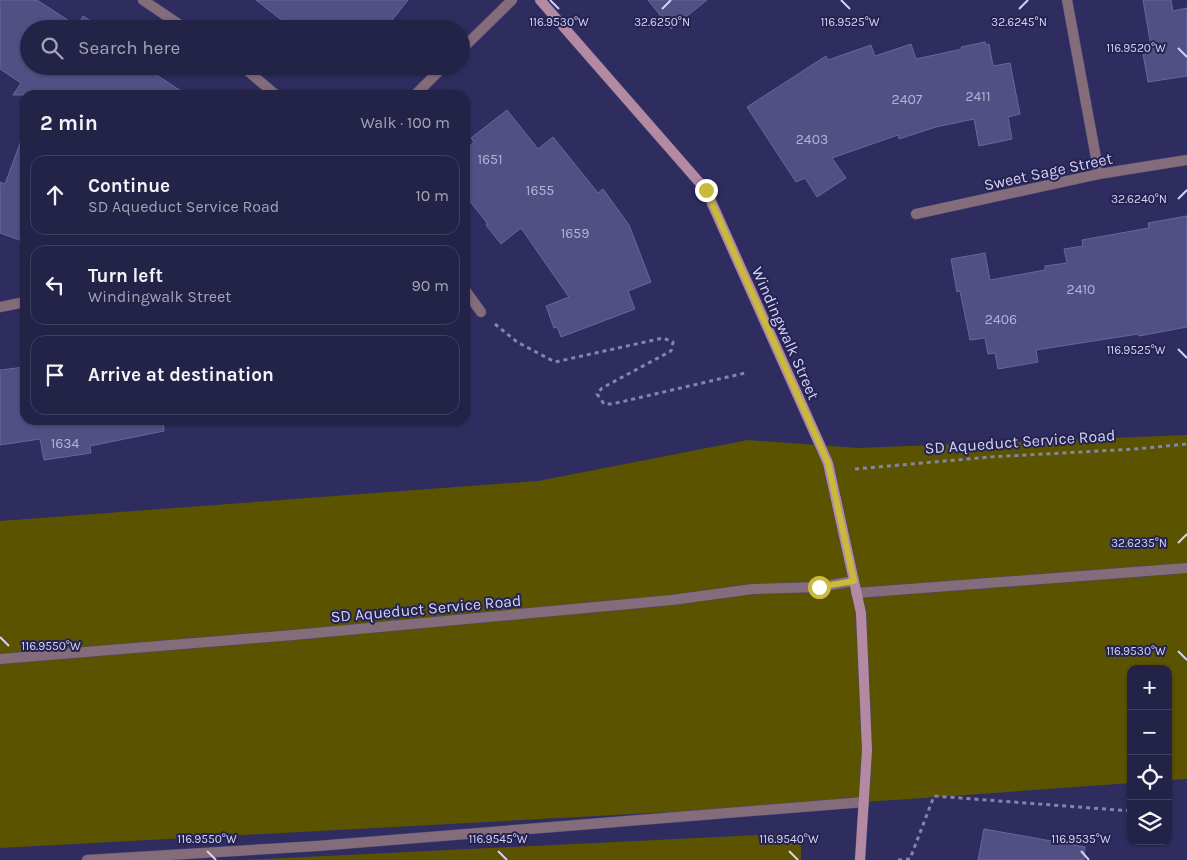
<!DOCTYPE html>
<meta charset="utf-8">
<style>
body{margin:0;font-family:Karla,sans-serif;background:#2f2f52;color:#f1f3f6}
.controls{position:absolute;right:15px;bottom:15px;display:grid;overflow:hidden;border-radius:10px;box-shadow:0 1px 4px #0004}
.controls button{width:45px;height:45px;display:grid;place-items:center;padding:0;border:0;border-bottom:1px solid #403f60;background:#232247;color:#f1f3f6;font:25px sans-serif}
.stop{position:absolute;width:15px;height:15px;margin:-11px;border:4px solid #c9ba3a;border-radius:50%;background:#fff}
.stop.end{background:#c9ba3a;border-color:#fff;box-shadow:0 1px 5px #0008}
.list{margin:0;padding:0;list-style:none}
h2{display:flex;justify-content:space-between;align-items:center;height:65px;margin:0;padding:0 20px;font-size:21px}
h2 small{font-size:16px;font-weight:400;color:#a3a4b4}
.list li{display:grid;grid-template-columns:32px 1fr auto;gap:15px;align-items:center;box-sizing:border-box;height:80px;margin:0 10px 10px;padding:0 10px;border:1px solid #403f60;border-radius:15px}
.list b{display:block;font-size:19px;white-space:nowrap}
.list p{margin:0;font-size:16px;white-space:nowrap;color:#a3a4b4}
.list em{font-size:16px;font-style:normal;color:#a3a4b4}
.icon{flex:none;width:28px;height:28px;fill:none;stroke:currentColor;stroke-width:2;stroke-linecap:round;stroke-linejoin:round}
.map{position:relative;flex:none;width:1187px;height:860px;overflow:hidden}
.search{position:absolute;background:#232247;box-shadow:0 1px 4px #0004;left:20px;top:20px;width:450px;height:55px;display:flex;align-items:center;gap:12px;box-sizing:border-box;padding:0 18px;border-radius:28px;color:#a3a4b4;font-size:19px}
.panel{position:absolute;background:#232247;box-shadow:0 1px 4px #0004;left:20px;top:90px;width:450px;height:335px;border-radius:15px}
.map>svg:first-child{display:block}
</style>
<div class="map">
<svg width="1187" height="860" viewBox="0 0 1187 860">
<rect width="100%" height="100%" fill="#2f2d5f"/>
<g fill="#5c5301">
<path d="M1187 435V779L1168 780V669H1131V783L895 800 0 848V521L538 481 748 440 858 448Z"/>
<path d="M801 833V860H243Z"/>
</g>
<g fill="#505085" stroke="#66679e">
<path d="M0 0H37L77 26 83 16 103 29H29V66H143L187 95H13L21 83 0 69Z"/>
<path d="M256 0H408L385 29H293Z"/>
<path d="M648 0H707L671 29Z"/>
<path d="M1143 0H1171L1173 11 1187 8V76L1148 82 1142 48 1151 46Z"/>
<path d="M985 42 986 45 989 44 993 66 1010 63 1020 114 1008 117 1012 139 979 146 974 119 936 127 899 139 898 135 832 158 846 178 817 197 805 178 796 182 747 107 826 56 828 60 871 45 875 56 911 44 916 59 962 49 961 47Z"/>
<path d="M507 110 538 149 553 137 598 193 603 189 629 225 651 282 628 291 635 309 561 337 557 327 554 328 546 306 569 297 521 228 501 244 486 225 487 223 465 195V150L474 142 471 138Z"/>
<path d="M22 138H25V242L0 233V182L5 184Z"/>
<path d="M1187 216V327L1139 336 1138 334 1036 350 1038 362 998 369 995 353 988 354 985 338 970 340 960 291 957 292 951 259 985 253 990 280 1045 270V266L1067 263 1064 249 1083 246 1082 240 1149 228 1148 223Z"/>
<path d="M25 367V420H163L164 431 90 446 91 453 44 460 40 439 0 445V370Z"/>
<path d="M984 829 1085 847 1084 860H978Z"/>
</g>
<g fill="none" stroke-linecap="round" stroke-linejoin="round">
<g stroke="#494877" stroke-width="11">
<g id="lane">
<path d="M856 593 1187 568"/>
<path d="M0 659 293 635 672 600 753 589 819 587 854 581"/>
<path d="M87 860 317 846 864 802"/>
</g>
</g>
<g stroke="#494877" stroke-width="11">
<g id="street">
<path d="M143 0 186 29"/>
<path d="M1067 0 1099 174"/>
<path d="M461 50 512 0"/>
<path d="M242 66 276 95"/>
<path d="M415 95 444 66"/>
<path d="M916 214 1099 174 1187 160"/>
<path d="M465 290 481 312"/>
<path d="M0 307 25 302"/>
</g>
</g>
<g stroke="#494877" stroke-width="11">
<path id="secondary" d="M540 0 706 190 828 463 861 613 867 750 860 860"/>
</g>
<g stroke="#8484ac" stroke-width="3" stroke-dasharray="4 4" stroke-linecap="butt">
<path d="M495 324 517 342 555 362 663 338 673 342 671 351 602 388 597 394 604 404H612L745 373"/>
<path d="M855 469 990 457 1135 449 1187 444"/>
<path d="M898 860 910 859 934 796 1131 811"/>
</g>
<use href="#lane" stroke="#856c7b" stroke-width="10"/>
<use href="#street" stroke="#856c7b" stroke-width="10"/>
<use href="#secondary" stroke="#b38aa2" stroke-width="10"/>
</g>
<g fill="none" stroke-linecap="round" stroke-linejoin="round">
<path stroke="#c9ba3a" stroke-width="6" d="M706 190 828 463 854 581 819 587"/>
</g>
<path fill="none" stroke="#d1d3f2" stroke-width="2" d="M550 0 559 9M841 0 850 9M662 9 671 0M1019 9 1028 0M1178 48 1187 57M1178 199 1187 190M1178 349 1187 358M1178 543 1187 534M0 637 9 646M1178 651 1187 660M207 851 216 860M498 851 507 860M789 851 798 860M1081 851 1089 860"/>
<g text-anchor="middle" stroke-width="4" stroke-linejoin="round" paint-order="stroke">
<g font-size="14" fill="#b1b2d7">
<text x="978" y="101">2411</text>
<text x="907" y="104">2407</text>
<text x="812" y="144">2403</text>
<text x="490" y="164">1651</text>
<text x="540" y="195">1655</text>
<text x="575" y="238">1659</text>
<text x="1081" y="294">2410</text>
<text x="1001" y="324">2406</text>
<text x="65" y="448">1634</text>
</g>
<g font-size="16" fill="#d1d3f2" stroke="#262353">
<text transform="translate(1048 171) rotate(-12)" y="6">Sweet Sage Street</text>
<text transform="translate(786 333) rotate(66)" y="6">Windingwalk Street</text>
<text transform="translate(1020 441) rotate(-4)" y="6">SD Aqueduct Service Road</text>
<text transform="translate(426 608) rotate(-5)" y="6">SD Aqueduct Service Road</text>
</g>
</g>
<g font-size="12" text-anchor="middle" fill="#d1d3f2" stroke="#262353" stroke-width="4" stroke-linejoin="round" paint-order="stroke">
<text x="662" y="26">32.6250°N</text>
<text x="1019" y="26">32.6245°N</text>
<text x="559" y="26">116.9530°W</text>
<text x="850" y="26">116.9525°W</text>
<text x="1136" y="52">116.9520°W</text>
<text x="1139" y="203">32.6240°N</text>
<text x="1136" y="354">116.9525°W</text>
<text x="1139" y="547">32.6235°N</text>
<text x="51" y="650">116.9550°W</text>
<text x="1136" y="655">116.9530°W</text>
<text x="207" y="843">116.9550°W</text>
<text x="498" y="843">116.9545°W</text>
<text x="789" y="843">116.9540°W</text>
<text x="1081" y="843">116.9535°W</text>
</g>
</svg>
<div class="controls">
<button>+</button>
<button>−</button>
<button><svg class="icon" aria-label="locate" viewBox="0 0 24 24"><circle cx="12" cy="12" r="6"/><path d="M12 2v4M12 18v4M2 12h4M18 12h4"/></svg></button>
<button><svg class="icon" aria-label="layers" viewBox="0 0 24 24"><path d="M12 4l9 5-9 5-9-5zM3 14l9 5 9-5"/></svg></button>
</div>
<div class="stop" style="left:819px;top:587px"></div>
<div class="stop end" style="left:706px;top:190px"></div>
<div class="search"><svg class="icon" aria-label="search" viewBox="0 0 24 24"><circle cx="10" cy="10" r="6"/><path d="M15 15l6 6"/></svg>Search here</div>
<section class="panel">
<h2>2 min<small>Walk · 100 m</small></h2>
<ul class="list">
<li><svg class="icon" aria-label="ahead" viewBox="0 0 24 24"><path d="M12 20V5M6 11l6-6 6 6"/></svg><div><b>Continue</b><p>SD Aqueduct Service Road</p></div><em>10 m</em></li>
<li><svg class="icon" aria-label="left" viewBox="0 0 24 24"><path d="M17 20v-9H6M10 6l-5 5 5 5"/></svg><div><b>Turn left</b><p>Windingwalk Street</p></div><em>90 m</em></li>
<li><svg class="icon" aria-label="arrive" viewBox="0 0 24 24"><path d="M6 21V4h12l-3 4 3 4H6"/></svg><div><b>Arrive at destination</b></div></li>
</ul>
</section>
</div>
